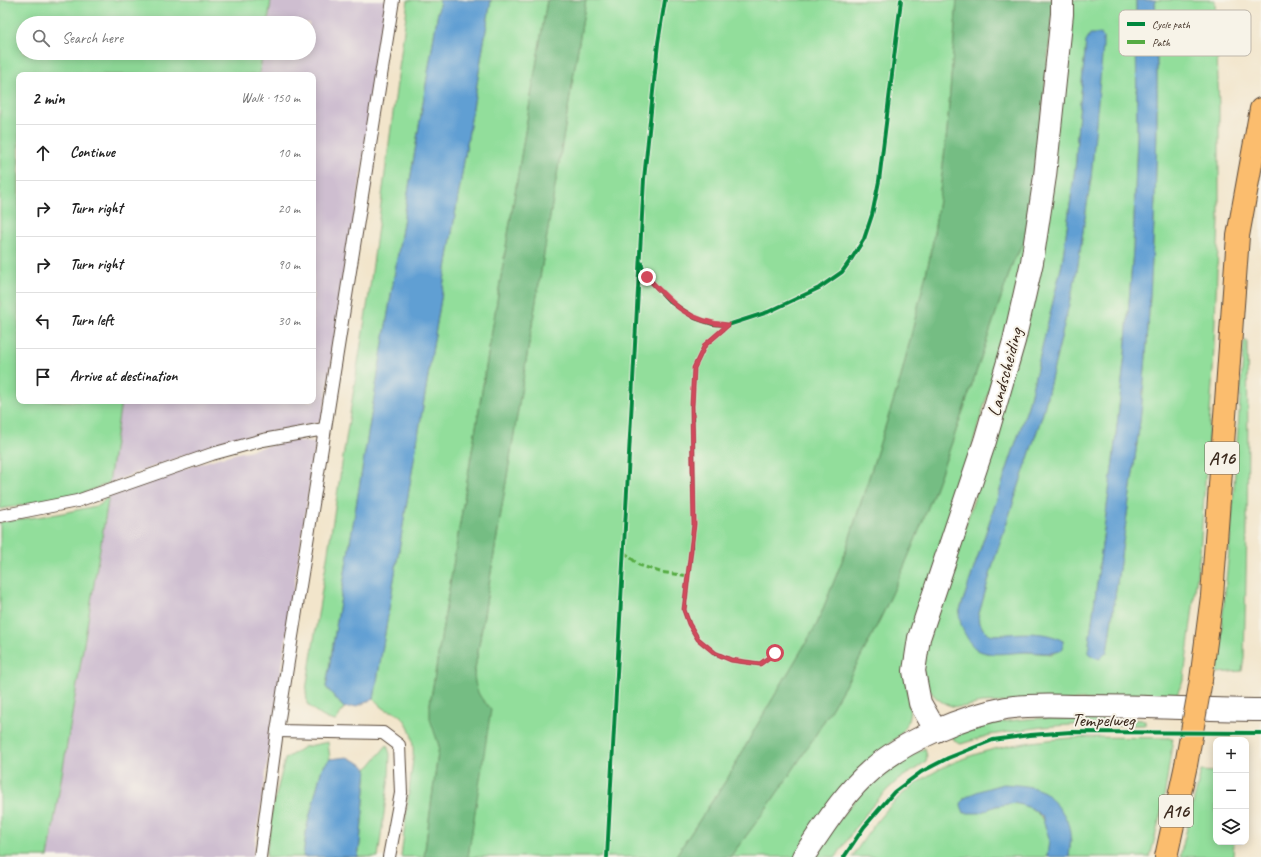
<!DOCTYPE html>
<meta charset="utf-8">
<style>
body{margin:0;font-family:Caveat,sans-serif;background:#f2f2f2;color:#222}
.controls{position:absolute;right:12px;bottom:12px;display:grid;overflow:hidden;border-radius:8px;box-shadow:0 2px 10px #0003}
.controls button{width:36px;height:36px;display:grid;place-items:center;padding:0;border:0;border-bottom:1px solid #e0e0e0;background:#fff;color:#222;font:20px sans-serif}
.stop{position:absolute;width:12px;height:12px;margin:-9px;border:3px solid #d1495b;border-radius:50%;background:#fff}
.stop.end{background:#d1495b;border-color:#fff;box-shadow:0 1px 4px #0008}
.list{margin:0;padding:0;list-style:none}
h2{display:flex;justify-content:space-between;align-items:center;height:52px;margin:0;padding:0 16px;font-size:17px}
h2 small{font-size:13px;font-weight:400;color:#767676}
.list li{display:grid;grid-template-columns:26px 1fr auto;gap:12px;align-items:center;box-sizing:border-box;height:56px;padding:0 16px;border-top:1px solid #e0e0e0}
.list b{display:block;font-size:15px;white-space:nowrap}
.list em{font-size:13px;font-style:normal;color:#767676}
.icon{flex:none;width:22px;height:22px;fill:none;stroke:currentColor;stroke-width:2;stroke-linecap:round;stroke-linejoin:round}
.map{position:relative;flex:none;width:1261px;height:857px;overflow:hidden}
.search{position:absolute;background:#fff;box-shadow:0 2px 10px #0003;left:16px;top:16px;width:300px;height:44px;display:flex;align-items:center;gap:10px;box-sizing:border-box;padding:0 14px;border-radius:22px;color:#767676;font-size:15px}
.panel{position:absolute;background:#fff;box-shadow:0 2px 10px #0003;left:16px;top:72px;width:300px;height:332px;border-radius:8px}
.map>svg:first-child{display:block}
</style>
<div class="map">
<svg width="1261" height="857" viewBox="0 0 1261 857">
<rect width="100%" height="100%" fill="#f7f3e8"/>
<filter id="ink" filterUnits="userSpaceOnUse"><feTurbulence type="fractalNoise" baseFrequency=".025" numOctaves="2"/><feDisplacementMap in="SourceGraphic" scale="8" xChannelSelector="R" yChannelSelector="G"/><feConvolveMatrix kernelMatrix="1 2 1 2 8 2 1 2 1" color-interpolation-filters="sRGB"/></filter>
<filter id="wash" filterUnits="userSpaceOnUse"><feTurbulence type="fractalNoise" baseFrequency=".012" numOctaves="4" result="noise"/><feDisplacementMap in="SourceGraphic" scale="16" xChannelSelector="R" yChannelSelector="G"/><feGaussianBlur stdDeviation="0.9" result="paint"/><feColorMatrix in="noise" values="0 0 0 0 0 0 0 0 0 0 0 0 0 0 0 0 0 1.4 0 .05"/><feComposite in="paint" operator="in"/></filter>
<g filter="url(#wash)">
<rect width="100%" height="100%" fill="#f2e5cb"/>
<g fill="#cebed0">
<path d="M271 0H389L322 422 259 434 188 454 109 483 121 401H313V75H259L263 53H309V23H268Z"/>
<path d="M293 440 316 443 253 857H48L109 495 177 471 221 457Z"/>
</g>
<g fill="#92de9b" stroke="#66845c" fill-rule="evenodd">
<path d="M0 0H271L268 23H23V53H263L259 75H19V401H121L109 483 77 496 0 509Z"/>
<path d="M408 0H440L326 687 344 708 336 721C324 720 315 711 307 704L306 690 369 294Z"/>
<path d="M491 0H547L430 704 439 746 424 857H401L413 759C414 743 412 720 394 712 392 711 388 711 385 709 381 707 377 702 374 699Z"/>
<path d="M586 0H957L947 131 939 200 931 253 901 377 844 556 817 624 756 727 729 776 675 857H468L476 799 480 699 475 687 474 675Z"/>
<path d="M1068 0H1136L1137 135 1133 250 1125 354 1113 461 1089 644 1107 652C1118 575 1130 498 1140 421 1146 367 1149 313 1152 260 1157 173 1159 86 1155 0H1215L1219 107V221L1213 370 1200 551 1184 678 1176 697 981 703C975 704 967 707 960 707 940 707 923 689 923 669 923 663 925 657 925 650L997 428ZM1103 38 1091 178 1077 271 1043 413 994 561 978 617C981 626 983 633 993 635L1037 634 1063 641V648L1052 654 1025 652 1008 653H986L976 649 959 613 1028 406 1062 264 1076 161 1077 135 1086 41Z"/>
<path d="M1030 232 1020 285 905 674C908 704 919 722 890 743L795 857H730C797 771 860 670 903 569 946 469 978 365 1013 262Z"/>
<path d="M1244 341H1247C1249 446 1247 551 1244 657L1242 671 1217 673 1231 530Z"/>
<path d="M109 495 48 857H0V522L58 514 100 505Z"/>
<path d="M1041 718 1145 720V725H1070L1042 727 990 735 961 744C956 743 954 741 952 735 982 724 1009 720 1041 718Z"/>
<path d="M1088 737 1173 738 1163 805 1150 857H1069L1071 839 1003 784 983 790 963 799 979 813C984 810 990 807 996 806 1023 798 1045 810 1049 838 1050 844 1048 851 1047 857H852C864 839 875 822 890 806 944 751 1015 741 1088 737Z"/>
<path d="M328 742 330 759 322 768 307 826 303 857H266L272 811 285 759 304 747Z"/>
<path d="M387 745 390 754 389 777 378 857H358L360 843 367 769Z"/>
<path d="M925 748 927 757 926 761C918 769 907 773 898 780 872 802 854 829 836 857H814C824 842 834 825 846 811 867 784 895 763 925 748Z"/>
<path d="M1201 771 1216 772V842H1234L1233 857H1180Z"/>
</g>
<g fill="#75bd83" stroke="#587450">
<path d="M547 0H586L474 675C476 692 479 697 491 709L468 857H424L439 746 430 719V704Z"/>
<path d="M957 0H1054L1030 232 1013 262C978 365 946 469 903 569 860 670 797 771 730 857H675L729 776 756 727 817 624 844 556 901 377 931 253 939 200 947 131Z"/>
</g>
<g fill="#619fd3" stroke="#4e6478">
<path d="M440 0H491L374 699 357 706 344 708 326 687Z"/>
<path d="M1136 0H1155C1159 86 1157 174 1152 260 1149 313 1146 367 1140 421 1130 498 1118 575 1107 652L1100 659 1094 657 1089 653V644L1113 461 1125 354 1133 250 1137 135Z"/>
<path d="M1090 34H1101L1103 38V46L1091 178 1077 271 1043 413 994 561 978 617C981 626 983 633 993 635 1016 634 1043 629 1063 641V648L1060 651C1049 655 1038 652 1027 652 1013 652 986 658 975 648 972 646 970 642 968 639 962 630 960 623 959 613L1028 406 1062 264 1076 161 1077 135 1086 41Z"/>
<path d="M347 757 360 763 367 769 360 843 358 857H303L307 826 322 768 330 759Z"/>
<path d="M1003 784C1016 785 1030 785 1042 791 1046 792 1050 797 1053 801 1071 819 1072 833 1069 857H1047L1049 839 1042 816 1031 808 1015 803 996 806 979 813H964C963 810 961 807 961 804 963 793 994 787 1003 784Z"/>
</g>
</g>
<g filter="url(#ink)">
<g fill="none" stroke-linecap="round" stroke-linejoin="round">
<g stroke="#564638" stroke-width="14">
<g id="service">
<path d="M0 516 77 501 212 454 263 440 324 429"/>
<path d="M260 857 277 731"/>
<path d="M389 857 401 793 399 745 383 733 277 731 393 0"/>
</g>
</g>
<g stroke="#564638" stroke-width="24">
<g id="minor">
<path d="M936 731 920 703 914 671 919 638 985 441 1014 341 1032 262 1045 176 1062 14V0"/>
<path d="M803 857C824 826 844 793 872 769 906 740 963 716 1006 708 1031 704 1057 706 1082 706 1142 706 1201 709 1261 710"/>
</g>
</g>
<g stroke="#564638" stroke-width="24">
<g id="motorway">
<path d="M1201 680 1212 596 1238 236 1261 109"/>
<path d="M1166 857 1186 765"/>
</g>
</g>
<use href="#service" stroke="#fff" stroke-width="12"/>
<use href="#minor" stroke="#fff" stroke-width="22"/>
<use href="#motorway" stroke="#fbbd6e" stroke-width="22"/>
<g stroke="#564638" stroke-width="24" stroke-linecap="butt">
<path id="motorway-bridge" d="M1186 765 1201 680"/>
</g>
<use href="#motorway-bridge" stroke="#fbbd6e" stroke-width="22"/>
<path stroke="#55ab43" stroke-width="3" stroke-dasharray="6 3" stroke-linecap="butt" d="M624 552 639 565 660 572 689 576"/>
<g stroke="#f7f3e8" stroke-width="6">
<g id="cycleway">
<path d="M641 263 647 277 669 301 695 318 713 324 728 325"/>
<path d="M775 653 760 664 731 660 715 653 698 639 689 624 684 610 694 524 692 406 694 368 705 345 728 325 768 312 819 288 842 272 852 258 864 239 872 215 879 181 901 0"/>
<path d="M607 857 644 179 658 43 665 0"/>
<path d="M844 857 864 827 894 792 921 772 948 758 993 740 1030 735 1071 732 1261 733"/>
</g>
</g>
<use href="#cycleway" stroke="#00873e" stroke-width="4"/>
</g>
</g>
<g fill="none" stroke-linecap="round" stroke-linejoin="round" filter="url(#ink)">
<path stroke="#d1495b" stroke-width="5" d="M647 277C672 304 690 323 728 325L705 345 694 368 692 406 694 524 684 610 689 624 698 639 715 653 731 660 760 664 775 653"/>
</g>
<g text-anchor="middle" stroke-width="4" stroke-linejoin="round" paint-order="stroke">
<g fill="#f7f3e8" stroke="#73665b" stroke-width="1">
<rect x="1205" y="442" width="34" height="32" rx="3"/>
<rect x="1159" y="795" width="34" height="32" rx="3"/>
</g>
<g font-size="18" font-weight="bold" fill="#3b2a1e">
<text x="1222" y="464">A16</text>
<text x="1176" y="817">A16</text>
</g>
<g font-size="19" fill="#3b2a1e" stroke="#f7f3e8">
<text transform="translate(1004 372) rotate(-75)" y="7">Landscheiding</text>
<text x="1103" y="726">Tempelweg</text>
</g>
</g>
<rect x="1119" y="10" width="132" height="46" rx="6" fill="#f7f3e8" stroke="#bfb7ab" stroke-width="1"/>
<rect x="1127" y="22" width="18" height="4" fill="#00873e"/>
<rect x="1127" y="40" width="18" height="4" fill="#55ab43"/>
<g font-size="11" fill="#3b2a1e">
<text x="1152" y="28">Cycle path</text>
<text x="1152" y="46">Path</text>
</g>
</svg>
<div class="controls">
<button>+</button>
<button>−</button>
<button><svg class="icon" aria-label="layers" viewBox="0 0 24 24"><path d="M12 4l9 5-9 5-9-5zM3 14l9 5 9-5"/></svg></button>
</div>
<div class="stop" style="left:775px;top:653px"></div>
<div class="stop end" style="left:647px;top:277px"></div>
<div class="search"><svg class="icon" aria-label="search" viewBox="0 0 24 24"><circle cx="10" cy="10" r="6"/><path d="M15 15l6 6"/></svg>Search here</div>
<section class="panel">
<h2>2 min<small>Walk · 150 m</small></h2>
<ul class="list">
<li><svg class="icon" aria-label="ahead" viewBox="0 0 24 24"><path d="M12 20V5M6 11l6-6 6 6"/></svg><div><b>Continue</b></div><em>10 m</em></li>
<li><svg class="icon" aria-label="right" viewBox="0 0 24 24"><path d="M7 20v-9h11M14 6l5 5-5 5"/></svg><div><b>Turn right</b></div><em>20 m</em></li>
<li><svg class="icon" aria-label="right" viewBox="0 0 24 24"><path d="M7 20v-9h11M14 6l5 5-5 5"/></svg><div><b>Turn right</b></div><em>90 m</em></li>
<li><svg class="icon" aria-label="left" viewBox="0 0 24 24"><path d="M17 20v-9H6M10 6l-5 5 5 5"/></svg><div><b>Turn left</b></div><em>30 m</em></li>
<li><svg class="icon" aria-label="arrive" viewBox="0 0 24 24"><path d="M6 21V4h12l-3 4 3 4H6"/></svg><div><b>Arrive at destination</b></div></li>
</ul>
</section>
</div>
